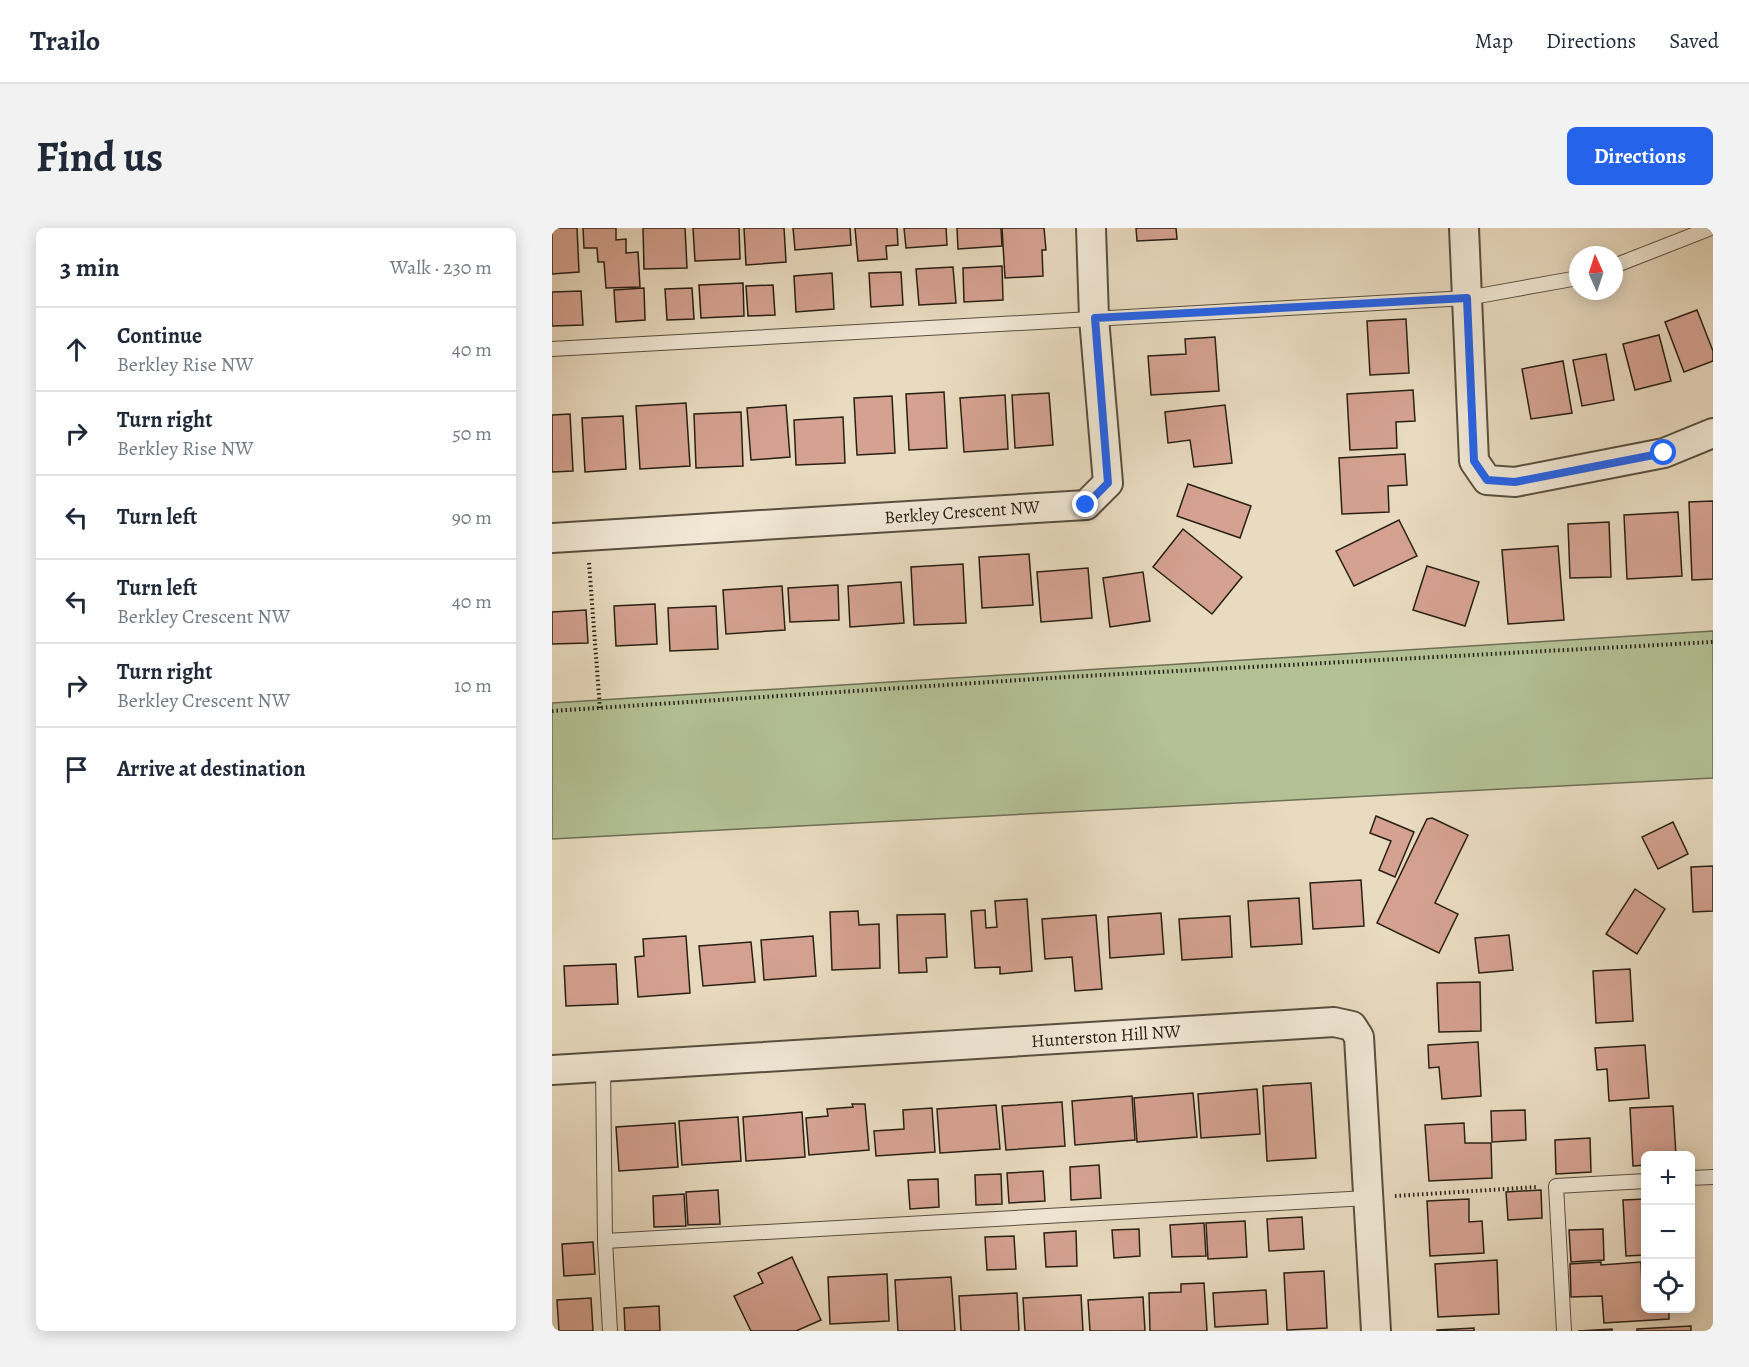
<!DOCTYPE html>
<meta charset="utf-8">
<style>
body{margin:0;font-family:Alegreya,serif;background:#f2f2f3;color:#1f2937}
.controls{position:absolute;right:18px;bottom:18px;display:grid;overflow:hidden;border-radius:9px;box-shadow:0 3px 15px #0003}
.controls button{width:54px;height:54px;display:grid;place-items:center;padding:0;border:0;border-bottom:2px solid #e0e1e3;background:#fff;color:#1f2937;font:30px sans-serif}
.compass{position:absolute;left:1017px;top:18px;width:54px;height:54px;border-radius:50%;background:#fff;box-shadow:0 3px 15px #0003;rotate:357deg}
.stop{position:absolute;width:18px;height:18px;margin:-14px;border:4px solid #2563eb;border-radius:50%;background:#fff}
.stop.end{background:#2563eb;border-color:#fff;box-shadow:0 2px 6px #0008}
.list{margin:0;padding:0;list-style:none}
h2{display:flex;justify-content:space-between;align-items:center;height:78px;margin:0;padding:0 24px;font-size:26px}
h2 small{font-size:20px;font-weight:400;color:#747a83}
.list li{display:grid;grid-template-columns:39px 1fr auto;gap:18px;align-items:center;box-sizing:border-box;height:84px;padding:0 24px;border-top:2px solid #e0e1e3}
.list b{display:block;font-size:22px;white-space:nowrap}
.list p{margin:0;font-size:20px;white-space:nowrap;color:#747a83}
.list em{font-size:20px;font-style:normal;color:#747a83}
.icon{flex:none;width:33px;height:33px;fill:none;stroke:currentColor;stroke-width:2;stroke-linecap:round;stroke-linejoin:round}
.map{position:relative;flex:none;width:1161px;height:1103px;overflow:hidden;border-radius:9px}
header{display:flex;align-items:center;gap:36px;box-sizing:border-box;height:84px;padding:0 30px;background:#fff;border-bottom:2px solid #e0e1e3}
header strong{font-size:28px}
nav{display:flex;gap:33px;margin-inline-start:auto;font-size:21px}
.intro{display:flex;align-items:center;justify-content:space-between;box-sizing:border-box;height:144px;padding:0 36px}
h1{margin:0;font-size:42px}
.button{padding:15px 27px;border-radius:9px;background:#2563eb;color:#fff;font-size:21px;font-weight:700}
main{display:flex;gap:36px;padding:0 36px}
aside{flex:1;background:#fff;border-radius:9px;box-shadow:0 3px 15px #0003}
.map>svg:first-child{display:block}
</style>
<header>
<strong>Trailo</strong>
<nav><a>Map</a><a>Directions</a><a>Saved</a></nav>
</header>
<div class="intro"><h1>Find us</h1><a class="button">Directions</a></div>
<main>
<aside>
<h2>3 min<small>Walk · 230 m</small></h2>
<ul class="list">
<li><svg class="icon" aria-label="ahead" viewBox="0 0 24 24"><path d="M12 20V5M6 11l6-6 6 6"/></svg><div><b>Continue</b><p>Berkley Rise NW</p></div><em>40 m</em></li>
<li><svg class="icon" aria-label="right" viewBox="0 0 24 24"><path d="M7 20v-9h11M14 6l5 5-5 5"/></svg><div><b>Turn right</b><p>Berkley Rise NW</p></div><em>50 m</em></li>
<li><svg class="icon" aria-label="left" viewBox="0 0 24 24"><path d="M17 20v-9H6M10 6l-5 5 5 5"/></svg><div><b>Turn left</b></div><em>90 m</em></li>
<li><svg class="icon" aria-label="left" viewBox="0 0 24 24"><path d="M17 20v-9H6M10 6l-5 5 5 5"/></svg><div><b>Turn left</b><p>Berkley Crescent NW</p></div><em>40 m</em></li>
<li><svg class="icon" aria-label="right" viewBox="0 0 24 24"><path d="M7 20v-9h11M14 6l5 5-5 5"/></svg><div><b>Turn right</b><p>Berkley Crescent NW</p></div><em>10 m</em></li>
<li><svg class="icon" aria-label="arrive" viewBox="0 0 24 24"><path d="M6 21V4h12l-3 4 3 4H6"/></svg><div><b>Arrive at destination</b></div></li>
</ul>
</aside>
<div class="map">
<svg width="1161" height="1103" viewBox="0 0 1161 1103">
<rect width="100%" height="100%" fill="#e9dbc0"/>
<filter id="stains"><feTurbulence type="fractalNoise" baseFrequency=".00333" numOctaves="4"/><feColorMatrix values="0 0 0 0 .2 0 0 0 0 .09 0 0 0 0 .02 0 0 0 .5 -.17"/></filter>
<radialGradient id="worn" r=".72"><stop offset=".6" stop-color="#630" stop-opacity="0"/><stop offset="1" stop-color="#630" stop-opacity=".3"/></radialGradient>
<path fill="#b3c195" stroke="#6e7055" stroke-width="1.5" d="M1161 403V550L0 611V475Z"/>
<g fill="#d5a291" stroke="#292015" stroke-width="1.5">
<path d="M0 0H25L27 44 0 46Z"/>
<path d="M31 0H64V12L74 11V25L86 24 88 59 54 60 52 34H46L45 20H32Z"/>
<path d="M91 0H133L135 40 92 41Z"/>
<path d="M141 0H187L188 31 143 33Z"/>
<path d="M192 0H232L234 34 194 37Z"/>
<path d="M241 0H298L299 17 243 22Z"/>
<path d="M303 0H345L346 17 334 18 335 31 306 33Z"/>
<path d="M352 0H394L395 17 354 20Z"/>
<path d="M405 0H449L450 18 406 21Z"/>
<path d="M450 0H492L494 22H490L491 48 453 50Z"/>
<path d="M584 0H624L625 11 585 13Z"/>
<path d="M450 38 451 72 412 74 411 40Z"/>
<path d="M401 39 404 75 367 77 364 41Z"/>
<path d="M349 44 351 77 319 79 317 45Z"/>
<path d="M280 45 282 81 244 84 242 48Z"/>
<path d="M191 55 192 88 149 90 147 57Z"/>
<path d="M221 57 223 87 196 88 194 58Z"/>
<path d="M92 60 93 92 64 94 62 62Z"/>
<path d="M140 60 142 91 115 92 113 61Z"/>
<path d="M29 63 31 97 0 98V64Z"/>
<path d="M1145 82 1161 123V133L1132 144 1113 94Z"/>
<path d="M854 91 857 145 818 147 815 93Z"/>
<path d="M1107 107 1119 153 1083 162 1071 116Z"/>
<path d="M663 109 667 163 599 167 596 128 634 126 633 111Z"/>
<path d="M1054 126 1062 172 1030 178 1021 132Z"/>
<path d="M1011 133 1020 185 979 191 970 141Z"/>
<path d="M861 162 863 193 844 194 845 220 798 222 795 166Z"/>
<path d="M392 164 395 220 357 222 354 166Z"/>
<path d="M497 165 501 217 463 220 460 167Z"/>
<path d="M453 167 456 221 412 224 408 170Z"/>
<path d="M340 168 343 225 305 227 302 170Z"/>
<path d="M134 175 138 238 88 241 84 178Z"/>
<path d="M234 177 238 229 199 232 195 180Z"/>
<path d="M673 177 680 235 642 239 638 212 616 215 613 184Z"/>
<path d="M189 184 191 238 144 240 142 186Z"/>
<path d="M18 186 21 243 0 244V187Z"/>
<path d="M71 188 74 241 33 244 30 190Z"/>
<path d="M291 189 293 235 244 237 242 192Z"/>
<path d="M853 226 855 257 836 258 837 284 790 286 787 230Z"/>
<path d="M636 256 699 278 688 310 625 288Z"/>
<path d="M1161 273V351L1140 352 1137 274Z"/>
<path d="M1126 284 1130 348 1075 351 1072 287Z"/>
<path d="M847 292 865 328 802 358 784 323Z"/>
<path d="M1057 294 1059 349 1018 350 1016 296Z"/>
<path d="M631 301 690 349 660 386 601 339Z"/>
<path d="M1006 318 1012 392 956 396 950 322Z"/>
<path d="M477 326 481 377 430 380 427 329Z"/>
<path d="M411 336 414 395 362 397 359 339Z"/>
<path d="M875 338 927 354 913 398 861 382Z"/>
<path d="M536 340 540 390 489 394 485 344Z"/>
<path d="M591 344 598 393 558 399 551 350Z"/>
<path d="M349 354 352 395 298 399 296 358Z"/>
<path d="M286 357 287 392 238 394 236 360Z"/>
<path d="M230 358 233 402 174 406 171 362Z"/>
<path d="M103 376 105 416 64 418 62 378Z"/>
<path d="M164 378 166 421 118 423 116 380Z"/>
<path d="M34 382 36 415 0 416V384Z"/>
<path d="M824 588 862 604 843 649 827 642 839 613 818 605Z"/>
<path d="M880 590 916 607 883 675 906 686 887 725 825 695 875 591Z"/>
<path d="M1121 594 1136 626 1106 641 1090 609Z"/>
<path d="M1161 638V683L1141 684 1139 639Z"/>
<path d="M809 652 812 698 761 701 758 655Z"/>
<path d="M1083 661 1113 681 1085 726 1054 706Z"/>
<path d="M747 670 750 716 699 719 696 673Z"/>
<path d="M475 671 480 743 448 746V739L423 740 419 683 433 682 434 700 445 699 443 673Z"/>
<path d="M306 683 307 697 327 696 328 740 280 742 278 684Z"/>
<path d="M609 685 612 726 558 730 556 689Z"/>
<path d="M393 686 395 729 374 730 375 744 347 745 345 687Z"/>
<path d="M544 687 550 761 523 763 520 729 493 731 490 691Z"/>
<path d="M678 688 680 729 630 732 627 691Z"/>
<path d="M957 707 961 742 927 745 923 710Z"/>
<path d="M134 708 138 765 86 769 83 729 92 728 91 711Z"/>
<path d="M261 708 264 748 212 752 209 712Z"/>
<path d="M199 714 203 754 151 758 147 718Z"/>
<path d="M64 736 66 776 14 778 12 738Z"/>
<path d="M1078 741 1081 793 1044 795 1041 743Z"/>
<path d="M928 754 929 803 887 804 885 755Z"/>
<path d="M926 814 929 868 890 871 887 839 877 840 876 817Z"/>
<path d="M1093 817 1097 870 1057 873 1055 841 1045 842 1043 820Z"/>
<path d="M759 855 764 930 715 933 711 858Z"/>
<path d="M705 861 708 906 649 910 646 866Z"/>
<path d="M641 865 645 909 585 914 582 870Z"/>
<path d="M580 868 583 912 523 917 520 873Z"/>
<path d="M510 874 513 918 454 922 450 878Z"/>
<path d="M300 876H313L317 922 257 927 254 890 276 888 275 881 301 879Z"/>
<path d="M444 877 448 921 388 925 385 881Z"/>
<path d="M1121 878 1124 928H1094V937L1081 938 1078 880Z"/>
<path d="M380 880 383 924 324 928 322 903 352 901 351 882Z"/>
<path d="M973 882 974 912 940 914 939 883Z"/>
<path d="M250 884 253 929 194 933 191 889Z"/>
<path d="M186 889 189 933 130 937 127 893Z"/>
<path d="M123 895 126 939 67 943 64 899Z"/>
<path d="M912 895 913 915H939L940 950 877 953 873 897Z"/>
<path d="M1038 910 1039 944 1004 946 1003 912Z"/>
<path d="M547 937 549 970 519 972 518 939Z"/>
<path d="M491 943 493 973 457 975 455 945Z"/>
<path d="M449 946 450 976 424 977 423 947Z"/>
<path d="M386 951 387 979 358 981 356 952Z"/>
<path d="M166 962 168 996 136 997 134 964Z"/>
<path d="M989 962 990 990 956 992 954 964Z"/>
<path d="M132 966 134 998 102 999 101 968Z"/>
<path d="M917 971V994L930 993 932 1025 878 1028 875 973Z"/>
<path d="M1094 971V1027L1074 1028 1071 972Z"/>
<path d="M750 989 752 1021 717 1023 715 991Z"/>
<path d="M693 993 695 1029 656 1031 654 995Z"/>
<path d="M652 995 654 1028 620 1029 618 997Z"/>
<path d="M587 1001 588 1028 562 1030 560 1002Z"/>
<path d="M1051 1001 1052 1032 1019 1034 1017 1002Z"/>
<path d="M524 1003 525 1038 494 1039 492 1005Z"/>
<path d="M462 1008 464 1041 435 1042 433 1009Z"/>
<path d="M41 1014 43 1046 12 1048 10 1016Z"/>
<path d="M240 1029 269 1092 244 1103H199L182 1068 211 1055 206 1045Z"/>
<path d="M945 1032 947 1086 886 1089 883 1036Z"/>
<path d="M1049 1034V1037L1089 1034 1090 1059 1094 1058V1080H1117V1091L1052 1095 1050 1068 1019 1069 1018 1036Z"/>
<path d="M772 1043 775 1100 735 1102 732 1045Z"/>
<path d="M335 1046 337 1093 278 1096 276 1049Z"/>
<path d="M399 1049 403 1103H346L343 1052Z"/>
<path d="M652 1055 655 1103H598L597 1065 629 1064V1056Z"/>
<path d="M714 1062 716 1096 663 1099 661 1065Z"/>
<path d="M465 1065 467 1103H409L407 1068Z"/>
<path d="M529 1067 531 1103H473L471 1070Z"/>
<path d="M591 1069 593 1103H538L536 1072Z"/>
<path d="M39 1070 41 1103H7L5 1072Z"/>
<path d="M107 1078 108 1103H73L72 1080Z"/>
<path d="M1139 1098V1103H1085V1101Z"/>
<path d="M922 1100V1103H885V1102Z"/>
<path d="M1060 1101V1103H1026Z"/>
</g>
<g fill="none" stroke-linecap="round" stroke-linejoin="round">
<g stroke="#594f40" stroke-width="16">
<g id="lane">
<path d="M1062 38 1159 0"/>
<path d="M0 121 915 70 1026 50"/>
<path d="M51 839 53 1013 58 1103"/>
<path d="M1138 950 1161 949"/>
<path d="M53 1013 815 970"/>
<path d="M1012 1103 1004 958 1094 953"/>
</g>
</g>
<g stroke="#594f40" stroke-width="32">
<g id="street">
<path d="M912 0 922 233 935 252 963 254 1112 225 1161 205"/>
<path d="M0 310 534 277 556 255 542 90 539 0"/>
<path d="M0 842 782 794 800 798 807 809 824 1103"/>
</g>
</g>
<g stroke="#292015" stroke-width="4" stroke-dasharray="1.5 3" stroke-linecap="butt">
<path d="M37 335 48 481"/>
<path d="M0 483 514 449 1161 414"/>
<path d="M843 968 985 959"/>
</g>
<use href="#lane" stroke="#f1e8d6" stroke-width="14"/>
<use href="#street" stroke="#f1e8d6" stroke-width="28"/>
</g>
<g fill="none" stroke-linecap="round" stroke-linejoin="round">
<path stroke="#2563eb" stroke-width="8" d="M534 277 556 255 543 90 915 70 922 233 935 252 963 254 1112 225"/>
</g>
<g text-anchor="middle" stroke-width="6" stroke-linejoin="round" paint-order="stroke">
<g font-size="18" fill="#292015" stroke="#f1e8d6">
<text transform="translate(410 284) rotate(-4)" y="6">Berkley Crescent NW</text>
<text transform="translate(554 808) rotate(-4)" y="6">Hunterston Hill NW</text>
</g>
</g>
<rect width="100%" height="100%" filter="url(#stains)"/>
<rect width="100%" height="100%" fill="url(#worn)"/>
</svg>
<div class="controls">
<button>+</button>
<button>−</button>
<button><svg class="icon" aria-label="locate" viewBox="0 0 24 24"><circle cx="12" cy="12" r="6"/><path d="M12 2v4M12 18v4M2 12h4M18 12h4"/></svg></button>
</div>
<svg class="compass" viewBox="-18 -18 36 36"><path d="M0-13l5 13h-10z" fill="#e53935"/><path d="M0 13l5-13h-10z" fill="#747a83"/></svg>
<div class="stop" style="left:1112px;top:225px"></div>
<div class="stop end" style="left:534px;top:277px"></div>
</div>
</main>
